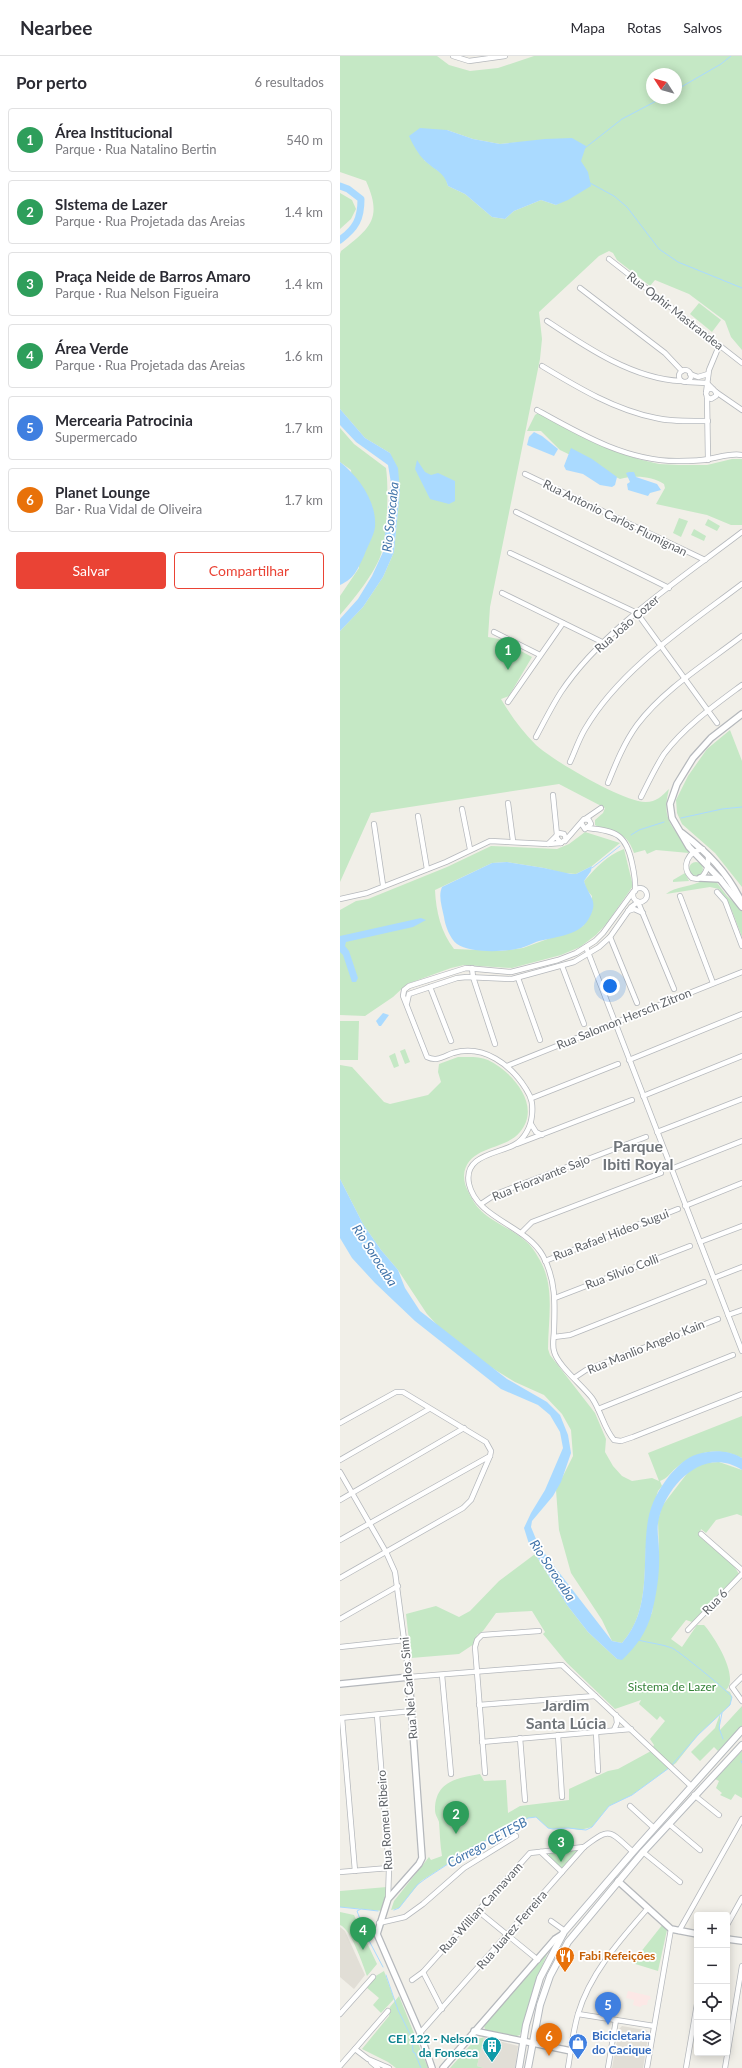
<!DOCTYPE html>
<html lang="pt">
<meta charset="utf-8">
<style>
body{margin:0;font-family:Lato,sans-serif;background:#f7f7f7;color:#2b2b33}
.controls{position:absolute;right:12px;bottom:12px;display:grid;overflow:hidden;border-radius:4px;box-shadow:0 2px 10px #0003}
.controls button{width:36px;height:36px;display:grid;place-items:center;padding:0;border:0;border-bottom:1px solid #e1e1e2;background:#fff;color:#2b2b33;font:20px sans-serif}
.compass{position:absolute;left:306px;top:12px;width:36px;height:36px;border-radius:50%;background:#fff;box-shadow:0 2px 10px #0003;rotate:306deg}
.you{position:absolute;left:270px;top:930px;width:14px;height:14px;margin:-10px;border:3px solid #fff;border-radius:50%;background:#1a73e8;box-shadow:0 0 0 6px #1a73e833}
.badge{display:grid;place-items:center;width:26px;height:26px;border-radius:50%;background:#ea4335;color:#fff;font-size:13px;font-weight:700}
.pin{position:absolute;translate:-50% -33px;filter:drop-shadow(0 1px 2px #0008)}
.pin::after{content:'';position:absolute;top:21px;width:14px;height:12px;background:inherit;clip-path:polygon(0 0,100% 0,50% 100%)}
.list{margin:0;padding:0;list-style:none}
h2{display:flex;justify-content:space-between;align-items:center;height:52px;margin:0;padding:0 16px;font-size:17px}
h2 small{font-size:13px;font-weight:400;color:#7c7c81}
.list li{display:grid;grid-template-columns:26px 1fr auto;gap:12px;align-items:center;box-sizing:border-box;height:64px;margin:0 8px 8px;padding:0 8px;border:1px solid #e1e1e2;border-radius:4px}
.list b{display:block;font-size:15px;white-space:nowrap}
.list p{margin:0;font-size:13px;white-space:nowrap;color:#7c7c81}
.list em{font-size:13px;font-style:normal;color:#7c7c81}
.actions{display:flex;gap:8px;padding:12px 16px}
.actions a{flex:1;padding:9px 0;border:1px solid #ea4335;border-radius:4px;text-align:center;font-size:14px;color:#ea4335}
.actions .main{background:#ea4335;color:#fff}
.icon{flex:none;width:22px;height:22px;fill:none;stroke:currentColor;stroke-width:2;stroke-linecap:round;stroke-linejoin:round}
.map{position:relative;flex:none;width:402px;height:2012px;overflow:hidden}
header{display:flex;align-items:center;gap:24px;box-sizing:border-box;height:56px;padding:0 20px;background:#fff;border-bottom:1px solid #e1e1e2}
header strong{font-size:19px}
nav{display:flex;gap:22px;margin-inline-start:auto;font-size:14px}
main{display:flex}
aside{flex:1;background:#fff}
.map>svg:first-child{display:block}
</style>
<header>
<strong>Nearbee</strong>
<nav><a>Mapa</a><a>Rotas</a><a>Salvos</a></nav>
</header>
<main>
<aside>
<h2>Por perto<small>6 resultados</small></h2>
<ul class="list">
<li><span class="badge" style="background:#2e9e5b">1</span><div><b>Área Institucional</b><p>Parque · Rua Natalino Bertin</p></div><em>540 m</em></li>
<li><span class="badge" style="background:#2e9e5b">2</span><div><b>SIstema de Lazer</b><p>Parque · Rua Projetada das Areias</p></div><em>1.4 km</em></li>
<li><span class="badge" style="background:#2e9e5b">3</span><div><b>Praça Neide de Barros Amaro</b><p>Parque · Rua Nelson Figueira</p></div><em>1.4 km</em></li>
<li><span class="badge" style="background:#2e9e5b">4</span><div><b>Área Verde</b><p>Parque · Rua Projetada das Areias</p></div><em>1.6 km</em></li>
<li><span class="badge" style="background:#3f7fe0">5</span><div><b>Mercearia Patrocinia</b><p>Supermercado</p></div><em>1.7 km</em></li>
<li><span class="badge" style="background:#e8710a">6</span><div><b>Planet Lounge</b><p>Bar · Rua Vidal de Oliveira</p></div><em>1.7 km</em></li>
</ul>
<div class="actions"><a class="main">Salvar</a><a>Compartilhar</a></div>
</aside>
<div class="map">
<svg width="402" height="2012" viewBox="0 0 402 2012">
<rect width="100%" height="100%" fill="#f1efe8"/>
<g fill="#e1ded6">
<path d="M0 1871 5 1875 25 1919 14 1933 0 1921Z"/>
<path d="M282 1970 305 1974 309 1976 303 2012H272L279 1973Z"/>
<path d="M144 1981 178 1990 175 2012H144L137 2010Z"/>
</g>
<path fill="#fce8e6" d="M288 1935 310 1940 311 1943 308 1944 307 1949H303L300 1951 293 1949 294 1944 286 1942Z"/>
<g fill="#c5e8c5" fill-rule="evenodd">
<path d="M0 0H97L109 9 130 15 158 12 194 0H402V294L391 281 385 265 349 238 315 224 310 230 277 204 273 197 269 195 259 200 199 256 202 283 200 303 150 551 148 581 159 583 192 601 169 640 161 643C171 660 182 675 196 689 212 704 285 747 306 746 316 746 322 740 329 733 320 769 336 769 349 797L316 794 307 798 305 794 294 797C285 771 273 781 255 769V764L263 757 265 752 219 728 31 757 0 826V575L23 551 43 521 54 496 60 435 50 397 25 382 0 353V198L1 195C30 172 43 163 26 125L0 116ZM312 18H336V42H312ZM107 74 133 83 160 88 217 83C234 98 247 106 250 130L216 149 201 144 174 155 165 163 152 161 125 138 108 130 105 120 84 104Z"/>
<path d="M0 137 12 144 16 153 11 163 0 173Z"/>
<path d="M359 247 381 264 372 276 350 258Z"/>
<path d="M198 357 248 384 298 403 319 408 339 409H367L392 403H402V469H391L367 459 316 448 325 432 324 428C312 420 294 419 280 423L220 394 201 375H187L195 359Z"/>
<path d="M0 372 14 388 46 412C49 433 47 475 42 495 37 515 13 544 0 559V540L19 512 11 414 0 406Z"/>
<path d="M339 462 348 465 341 481 333 477Z"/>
<path d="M368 463 380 470 377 475 365 469Z"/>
<path d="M354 473 366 480 364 485 351 479Z"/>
<path d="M390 674 402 705V831L375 797 342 768 337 757 336 744 348 720 367 693Z"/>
<path d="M245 776 280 787 252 810 236 818 223 817 204 812 167 806 152 807 95 834C96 856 101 876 114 893L161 895 183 892 243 870 252 855V840L246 833 244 825C257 811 266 800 284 793L293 830 267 867 256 879 240 891 221 899 172 912 124 909 111 912 67 928 53 941 25 960 0 959V854L16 845 28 843 107 811 151 790 217 793 229 788Z"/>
<circle cx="356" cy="813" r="7"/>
<path d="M345 817 349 825 333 826V824Z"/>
<path d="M364 824H375L387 840 402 854V881L392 855 379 833 370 831 326 838C335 830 352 831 364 824Z"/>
<path d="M0 965H19L18 1004H0Z"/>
<path d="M65 993 70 1006 65 1008 60 995Z"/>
<path d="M55 997 59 1010 54 1012 49 1000Z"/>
<path d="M118 1001C128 1001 139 1000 148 1004 173 1016 202 1050 180 1076 165 1095 126 1089 124 1120 124 1126 126 1132 129 1137 141 1164 162 1166 183 1183 189 1187 195 1195 198 1201 216 1229 208 1263 208 1293L210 1299 255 1357 266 1383 265 1396 273 1410 282 1420 292 1425 312 1422 319 1425 308 1397 402 1360V1402C379 1390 355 1395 336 1412 330 1417 328 1422 320 1425L322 1430 318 1435C314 1449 308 1465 307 1479 303 1517 309 1557 282 1587L272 1585 262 1564 231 1517 219 1474 216 1434 233 1400 231 1374 222 1358 204 1339 175 1326 149 1310 99 1271 87 1258 58 1214 41 1194 23 1168 0 1123V1009L12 1011 44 1046 50 1048 88 1039 101 1026 98 1016 99 1008Z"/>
<path d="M379 1406 402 1414V1460L397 1458 376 1464 366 1477 361 1473 359 1480 394 1510 399 1518 352 1566 346 1564 331 1583 342 1591 357 1569H364C374 1580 400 1621 386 1634L390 1636 392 1641 390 1649 358 1679 336 1707 292 1739 269 1750 252 1771 240 1774 228 1772 213 1773 208 1772 196 1761 188 1762 181 1767 129 1793 117 1802 81 1825 59 1852 51 1854 54 1845 89 1801 91 1804 102 1800C100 1789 100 1778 99 1766 98 1762 95 1759 95 1754 95 1726 116 1722 140 1718L144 1725 166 1724 168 1757 180 1750 229 1744V1733L268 1715 278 1713 311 1695 314 1689 310 1683 325 1665 320 1660 317 1664 299 1648 301 1644 275 1653 227 1607 203 1578 205 1576 192 1555 156 1557 143 1575 137 1579 134 1588 119 1598 71 1602 66 1558 96 1550 119 1561 130 1555 159 1525 195 1498 227 1549 248 1576 277 1603 312 1557 319 1497 318 1464 322 1450 349 1415 364 1407Z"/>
<path d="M402 1650V1670L378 1695 374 1691 360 1705 351 1696 375 1672 380 1658V1674Z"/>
<path d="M402 1695V1742L395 1738 391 1744 380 1739 382 1737 376 1732 379 1725 375 1723Z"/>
<path d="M238 1794 221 1813 209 1800V1798Z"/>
<path d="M47 1831V1838L43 1855 0 1851V1835Z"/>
<path d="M0 1856 14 1859 37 1908 27 1920C23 1909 11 1873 0 1869Z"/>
<path d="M323 1868 327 1874 318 1915 292 1907Z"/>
<path d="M208 1896 195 1927 180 1979 174 1981 145 1974 144 1969Z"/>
<path d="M44 1915 54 1943 41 1957 33 1949 39 1942 26 1931 34 1921Z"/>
<path d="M59 1940 88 2012H56L48 2006 22 1993 49 1960 50 1951Z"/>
<path d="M144 1981 137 2010 144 2012H110L135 1984Z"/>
</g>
<g fill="#aadaff">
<path d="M80 72 107 74 133 83 160 88 205 83 232 82 246 90 241 105 248 116 251 130 228 144 216 149 201 144 174 155 165 163 152 161 125 138 108 130C104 116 96 115 85 105 78 98 73 89 69 80Z"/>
<path d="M0 353 25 382 50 397 58 412 60 435 54 496 43 521 23 551 0 575V563L18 543 32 520 43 496 51 427 48 409 16 386 0 369Z"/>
<path d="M194 376 202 380 218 393 214 400 187 389 189 381Z"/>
<path d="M231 392 252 403 277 421 275 429 272 431 260 429 243 418 226 414 224 410Z"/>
<path d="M77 404 85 416 91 419 98 417 115 425V445L109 448 90 443 75 413Z"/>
<path d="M0 406C19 421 37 446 35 471 34 480 27 491 24 500 17 514 15 522 0 529Z"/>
<path d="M289 416H294L296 421 317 428 321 434 310 437 308 440 288 434 287 428 290 426 286 417Z"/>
<path d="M167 806 204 812 231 818H236L252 810 251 815 244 825C249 842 260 844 248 864 239 880 212 881 196 886 189 889 183 892 176 893 162 896 129 897 117 888 110 883 105 869 104 861 102 851 98 840 102 831L152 807Z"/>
<path d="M81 862 86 864 73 871 6 886 5 890 9 895 18 922 16 926H12L3 899 0 896V880Z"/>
<path d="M43 957 49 959 41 970H39L36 965Z"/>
<path d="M0 1123 23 1168 41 1194 58 1214 65 1232 80 1255 167 1323 207 1346 220 1359 228 1379 231 1397 221 1426 213 1440 192 1465 191 1471 198 1488 211 1506 272 1585 282 1587C313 1552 301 1505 308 1464 311 1447 319 1433 329 1420 337 1411 346 1401 358 1398 374 1394 387 1394 402 1402V1414C365 1390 328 1427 319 1462 316 1473 319 1485 319 1495 320 1515 317 1537 312 1556 307 1576 296 1591 282 1604L277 1603 248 1576 227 1549 189 1488 184 1472 191 1457 205 1434 223 1392 220 1376 210 1359 198 1349 161 1333 75 1265 35 1227 12 1202 0 1182Z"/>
</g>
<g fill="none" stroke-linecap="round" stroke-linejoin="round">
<g stroke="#aadaff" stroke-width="1">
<path d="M336 34 381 8 391 0"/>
<path d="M245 92 282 63 322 42"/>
<path d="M250 127 274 140 287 151 319 193 338 206 402 232"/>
<path d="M341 762 382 753 402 751"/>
<path d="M291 779 299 774 324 766"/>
<path d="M252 812 280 790"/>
<path d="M298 1584C309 1587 322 1588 332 1592 339 1595 390 1637 392 1641L390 1649 358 1679 331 1710"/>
<path d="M382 1657 379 1672 383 1683"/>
<path d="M401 1705 402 1707"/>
<path d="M0 1851 19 1853"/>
<path d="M54 1854 59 1852 77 1829 85 1823 117 1802 129 1793 181 1767 188 1762 196 1761 208 1772 213 1773 228 1772 246 1774 252 1771 269 1750 292 1739 329 1712"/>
<path d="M38 1855 21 1853 17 1855 26 1879 43 1911"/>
<path d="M46 1919 58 1954 72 1982 73 1996 75 1997 81 2012"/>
</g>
<path stroke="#aadaff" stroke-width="7" d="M0 130 8 133 21 143C21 163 16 172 0 184"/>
<g stroke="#b5b8bc" stroke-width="6">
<g id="minor">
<path d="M113 0 129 5 165 0"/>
<path d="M269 203 402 307"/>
<path d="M240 232 325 297 342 315"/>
<path d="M207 265C246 291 293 323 341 325"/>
<path d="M202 310C237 331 275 354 316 362 332 366 351 365 368 365"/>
<circle cx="345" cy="320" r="6"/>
<path d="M350 318 358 321 368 318"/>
<path d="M347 326 367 327"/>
<path d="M367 327 376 336V340L371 343 367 341 366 337 368 333H373"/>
<path d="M376 336 402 354"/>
<path d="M366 337 369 314 379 290"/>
<path d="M367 341 368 404"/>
<path d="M197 354C240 378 288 406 339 405 349 405 360 405 369 403 380 401 391 397 402 399"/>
<path d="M185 418 365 504"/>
<path d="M176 456 329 532"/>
<path d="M170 497 297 557 377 667"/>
<path d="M162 537 264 587"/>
<path d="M154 576 200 599"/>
<path d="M168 646 223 567"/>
<path d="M196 681C204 666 212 650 221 636 263 573 342 522 402 476"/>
<path d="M230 706C235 695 239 683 245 673 280 613 348 569 402 528"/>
<path d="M268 727C276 707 284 687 297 669 324 633 367 607 402 580"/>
<path d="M213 739 217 779"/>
<path d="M301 741C308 727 315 712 324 698 345 670 375 649 402 629"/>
<path d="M168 747 173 785"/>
<path d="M122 753 130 793"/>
<path d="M78 760 87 813"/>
<path d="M245 763 261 752"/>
<path d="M34 768 43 829"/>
<path d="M248 772C276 775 286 778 292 807 294 816 296 825 295 835"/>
<path d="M225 785 244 763 249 764 251 768 245 773 241 767"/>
<path d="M208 788 219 777 224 778 226 783 221 787 216 781"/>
<path d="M363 793C348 795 340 811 352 822L358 823C367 819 369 808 368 799"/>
<circle cx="300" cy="839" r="7"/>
<path d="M293 836 263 877 255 885 236 897 218 904 171 916 126 912 69 930 64 934 63 940 87 1001C97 1006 104 1000 113 997 144 988 171 1009 186 1033 192 1042 193 1049 192 1059 191 1070 185 1083 174 1089 157 1098 123 1099 129 1128 137 1163 186 1169 203 1200 216 1224 215 1248 214 1274 214 1281 212 1289 214 1295 217 1309 242 1329 252 1342 261 1355 264 1373 274 1384L281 1385 293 1381 402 1338"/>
<path d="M377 836 385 845 402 890"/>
<path d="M340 840 373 927"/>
<path d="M0 843 27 837 106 806 150 785 208 788 221 787"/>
<path d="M288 855 294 853 303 857"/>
<path d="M270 881 297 947"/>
<path d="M246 891 402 1295"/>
<path d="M222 910 244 968"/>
<path d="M132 912 133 921 155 988"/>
<path d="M178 922 200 984"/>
<path d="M90 931 111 985"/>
<path d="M67 947 69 938 117 922 127 921 172 923 234 906 259 891 270 881 291 851 298 846 334 933"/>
<path d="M289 1004 402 958"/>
<path d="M167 1010 402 916"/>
<path d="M303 1040 402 1000"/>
<path d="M192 1042 278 1008"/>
<path d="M191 1068 196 1076 202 1079"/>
<path d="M317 1076 402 1043"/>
<path d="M177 1088 292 1044"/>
<path d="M331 1113 402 1085"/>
<path d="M141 1148 156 1138 306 1081"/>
<path d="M345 1150 402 1127"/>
<path d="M181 1177 192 1166 321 1117"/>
<path d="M360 1186 402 1170"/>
<path d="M205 1205 338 1153"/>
<path d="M374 1222 402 1211"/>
<path d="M215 1242 350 1190"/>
<path d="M388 1259 402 1254"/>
<path d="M214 1281 230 1279 364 1226"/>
<path d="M234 1322 246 1314 378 1263"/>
<path d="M258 1353 393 1299"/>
<path d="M0 1367 56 1336H63L146 1386 151 1395 150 1400 131 1444 123 1452 0 1522"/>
<path d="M0 1404 89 1353"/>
<path d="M0 1416 46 1496 55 1516 69 1621 222 1609 351 1730"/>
<path d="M0 1444 124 1372"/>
<path d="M361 1478 402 1514"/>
<path d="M0 1484 150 1400"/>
<path d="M0 1563 58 1530"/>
<path d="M348 1574 402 1518"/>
<path d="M0 1591 65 1584"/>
<path d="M102 1619 111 1718"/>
<path d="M402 1621 392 1631 402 1645"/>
<path d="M139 1649 255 1640"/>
<path d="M37 1659 49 1812 48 1843"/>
<path d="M0 1662 72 1655"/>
<path d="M2 1662 15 1815"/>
<path d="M274 1674 277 1667 276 1659"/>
<path d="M256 1676 258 1715"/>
<path d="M218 1679 222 1741"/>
<path d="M180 1682 185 1744"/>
<path d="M142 1686 291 1673"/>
<path d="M145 1717 135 1591 137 1584 142 1579 199 1575"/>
<path d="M354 1739 379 1759"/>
<path d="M290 1750 314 1772"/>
<path d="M329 1768 360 1794"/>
<path d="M201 1796 222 1816"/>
<path d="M303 1796 340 1826"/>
<path d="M0 1816 49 1812"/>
<path d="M138 1855 198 1904"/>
<path d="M211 1865 225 1875"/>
<path d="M39 1867 65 1861 83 1848 124 1812 176 1780"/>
<path d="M387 1869 402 1842"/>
<path d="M339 1875 402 1763"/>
<path d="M83 1916 102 1953"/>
<path d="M72 1924 83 1916 190 1797 244 1791"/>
<path d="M0 1958 33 1921"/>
<path d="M238 1958 314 1970"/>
<path d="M80 1977 244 1791C270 1771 269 1774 293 1796"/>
<path d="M15 1993 28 2003 49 2012"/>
<path d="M31 2006 38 2012"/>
<path d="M0 2010 48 1955"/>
<path d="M228 2012C231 1994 233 1975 238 1958 250 1917 281 1883 308 1852"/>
<path d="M268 2012 276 1964"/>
<path d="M307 2012 331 1873"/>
<path d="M346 2012 357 1948"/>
<path d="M385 2012 402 1910"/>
</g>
</g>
<g stroke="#b5b8bc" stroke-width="8">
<g id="tertiary">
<path d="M402 658 371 682 353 702 337 728 330 748 332 762 349 791 380 823 402 851"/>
<path d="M342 777C368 797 387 816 401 845"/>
<path d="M360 822 380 823"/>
<path d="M0 1628 69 1621 82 1802 79 1808 48 1843 37 1878 80 1977 92 2012"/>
<path d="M278 1825 331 1873 357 1878"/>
<path d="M387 1883 402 1885"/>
<path d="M134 1975 231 1995"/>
<path d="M103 2012 215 1883 223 1878"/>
</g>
</g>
<g stroke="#b6babf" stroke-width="8">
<g id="secondary">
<path d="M179 2012 186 1969 200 1922 224 1876 293 1796 402 1674"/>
<path d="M188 2012 200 1949 210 1920 228 1886 303 1796 402 1689"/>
</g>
</g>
<use href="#minor" stroke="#fff" stroke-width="4.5"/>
<use href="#tertiary" stroke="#fff" stroke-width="5.5"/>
<use href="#secondary" stroke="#fff" stroke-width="6"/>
</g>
<defs>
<g id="restaurant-pin" transform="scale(1)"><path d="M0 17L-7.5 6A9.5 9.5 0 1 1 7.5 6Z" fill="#e8710a" stroke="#fff"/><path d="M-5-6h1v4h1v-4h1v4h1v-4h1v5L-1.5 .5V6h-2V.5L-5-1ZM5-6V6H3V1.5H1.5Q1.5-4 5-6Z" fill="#fff"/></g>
<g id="shop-pin" transform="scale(1)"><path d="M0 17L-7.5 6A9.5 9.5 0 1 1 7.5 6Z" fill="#3f7fe0" stroke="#fff"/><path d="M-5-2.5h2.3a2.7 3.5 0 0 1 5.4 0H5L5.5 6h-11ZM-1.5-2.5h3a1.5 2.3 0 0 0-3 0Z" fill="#fff"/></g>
<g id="building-pin" transform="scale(1)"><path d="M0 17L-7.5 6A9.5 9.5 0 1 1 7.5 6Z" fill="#0f9aa8" stroke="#fff"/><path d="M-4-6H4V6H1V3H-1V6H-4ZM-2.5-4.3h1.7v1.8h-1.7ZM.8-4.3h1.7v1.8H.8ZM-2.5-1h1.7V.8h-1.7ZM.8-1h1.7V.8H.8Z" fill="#fff"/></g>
</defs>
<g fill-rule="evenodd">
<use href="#restaurant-pin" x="225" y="1900"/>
<use href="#shop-pin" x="238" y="1987"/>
<use href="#building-pin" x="152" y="1990"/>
</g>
<g text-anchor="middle" stroke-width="3.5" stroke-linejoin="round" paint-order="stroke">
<g font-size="12" fill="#5f6368" stroke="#fff">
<text transform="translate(335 255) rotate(38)" y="4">Rua Ophir Mastrandea</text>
<text transform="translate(275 462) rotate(26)" y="4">Rua Antonio Carlos Flumignan</text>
<text transform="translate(287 568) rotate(-41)" y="4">Rua João Cozer</text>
<text transform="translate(284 963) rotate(-22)" y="4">Rua Salomon Hersch Zitron</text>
<text transform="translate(201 1122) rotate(-22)" y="4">Rua Fioravante Sajo</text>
<text transform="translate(271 1179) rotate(-21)" y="4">Rua Rafael Hideo Sugui</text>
<text transform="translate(282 1216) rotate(-21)" y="4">Rua Silvio Colli</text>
<text transform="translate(306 1291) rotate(-22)" y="4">Rua Manlio Angelo Kain</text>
<text transform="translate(375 1546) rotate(-46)" y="4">Rua 6</text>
<text transform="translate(69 1632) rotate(-95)" y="4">Rua Nei Carlos Simi</text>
<text transform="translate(45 1764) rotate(-94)" y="4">Rua Romeu Ribeiro</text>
<text transform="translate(141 1852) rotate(-48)" y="4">Rua Willian Cannavam</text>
<text transform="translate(172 1874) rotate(-49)" y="4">Rua Juarez Ferreira</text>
</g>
<g font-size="12" fill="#348238" stroke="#fff">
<text x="332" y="1635">Sistema de Lazer</text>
</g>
<g font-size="12" font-weight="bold" fill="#c56008" stroke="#fff" text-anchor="start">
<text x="239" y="1904">Fabi Refeições</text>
</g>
<g font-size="12" font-weight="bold" fill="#366cbe" stroke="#fff" text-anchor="start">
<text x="252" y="1984">Bicicletaria<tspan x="252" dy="14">do Cacique</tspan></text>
</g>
<g font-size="12" font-weight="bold" fill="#0d838f" stroke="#fff" text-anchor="end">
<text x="138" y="1987">CEI 122 - Nelson<tspan x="138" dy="14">da Fonseca</tspan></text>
</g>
<g font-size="13" font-style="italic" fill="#4174aa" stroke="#fff">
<text transform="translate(50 461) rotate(-84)" y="5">Rio Sorocaba</text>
<text transform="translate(35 1199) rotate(57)" y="5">Rio Sorocaba</text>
<text transform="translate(213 1514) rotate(56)" y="5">Rio Sorocaba</text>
<text transform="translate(147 1786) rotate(-29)" y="5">Córrego CETESB</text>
</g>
<g font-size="16" font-weight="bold" fill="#70757a" stroke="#fff">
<text x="298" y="1096">Parque<tspan x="298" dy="18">Ibiti Royal</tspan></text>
<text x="226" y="1655">Jardim<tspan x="226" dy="18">Santa Lúcia</tspan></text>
</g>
</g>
</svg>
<div class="controls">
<button>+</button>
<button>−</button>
<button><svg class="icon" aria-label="locate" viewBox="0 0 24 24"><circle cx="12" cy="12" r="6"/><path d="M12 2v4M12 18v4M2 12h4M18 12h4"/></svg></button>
<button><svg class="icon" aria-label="layers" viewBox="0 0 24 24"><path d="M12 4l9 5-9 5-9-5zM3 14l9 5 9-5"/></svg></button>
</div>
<svg class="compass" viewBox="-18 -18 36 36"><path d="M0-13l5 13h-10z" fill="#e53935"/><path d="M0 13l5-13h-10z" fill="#7c7c81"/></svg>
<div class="you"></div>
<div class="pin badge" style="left:168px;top:614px;background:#2e9e5b">1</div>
<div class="pin badge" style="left:116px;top:1778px;background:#2e9e5b">2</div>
<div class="pin badge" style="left:221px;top:1806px;background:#2e9e5b">3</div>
<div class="pin badge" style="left:23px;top:1894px;background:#2e9e5b">4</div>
<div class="pin badge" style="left:268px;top:1969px;background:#3f7fe0">5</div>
<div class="pin badge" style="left:209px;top:2000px;background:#e8710a">6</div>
</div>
</main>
